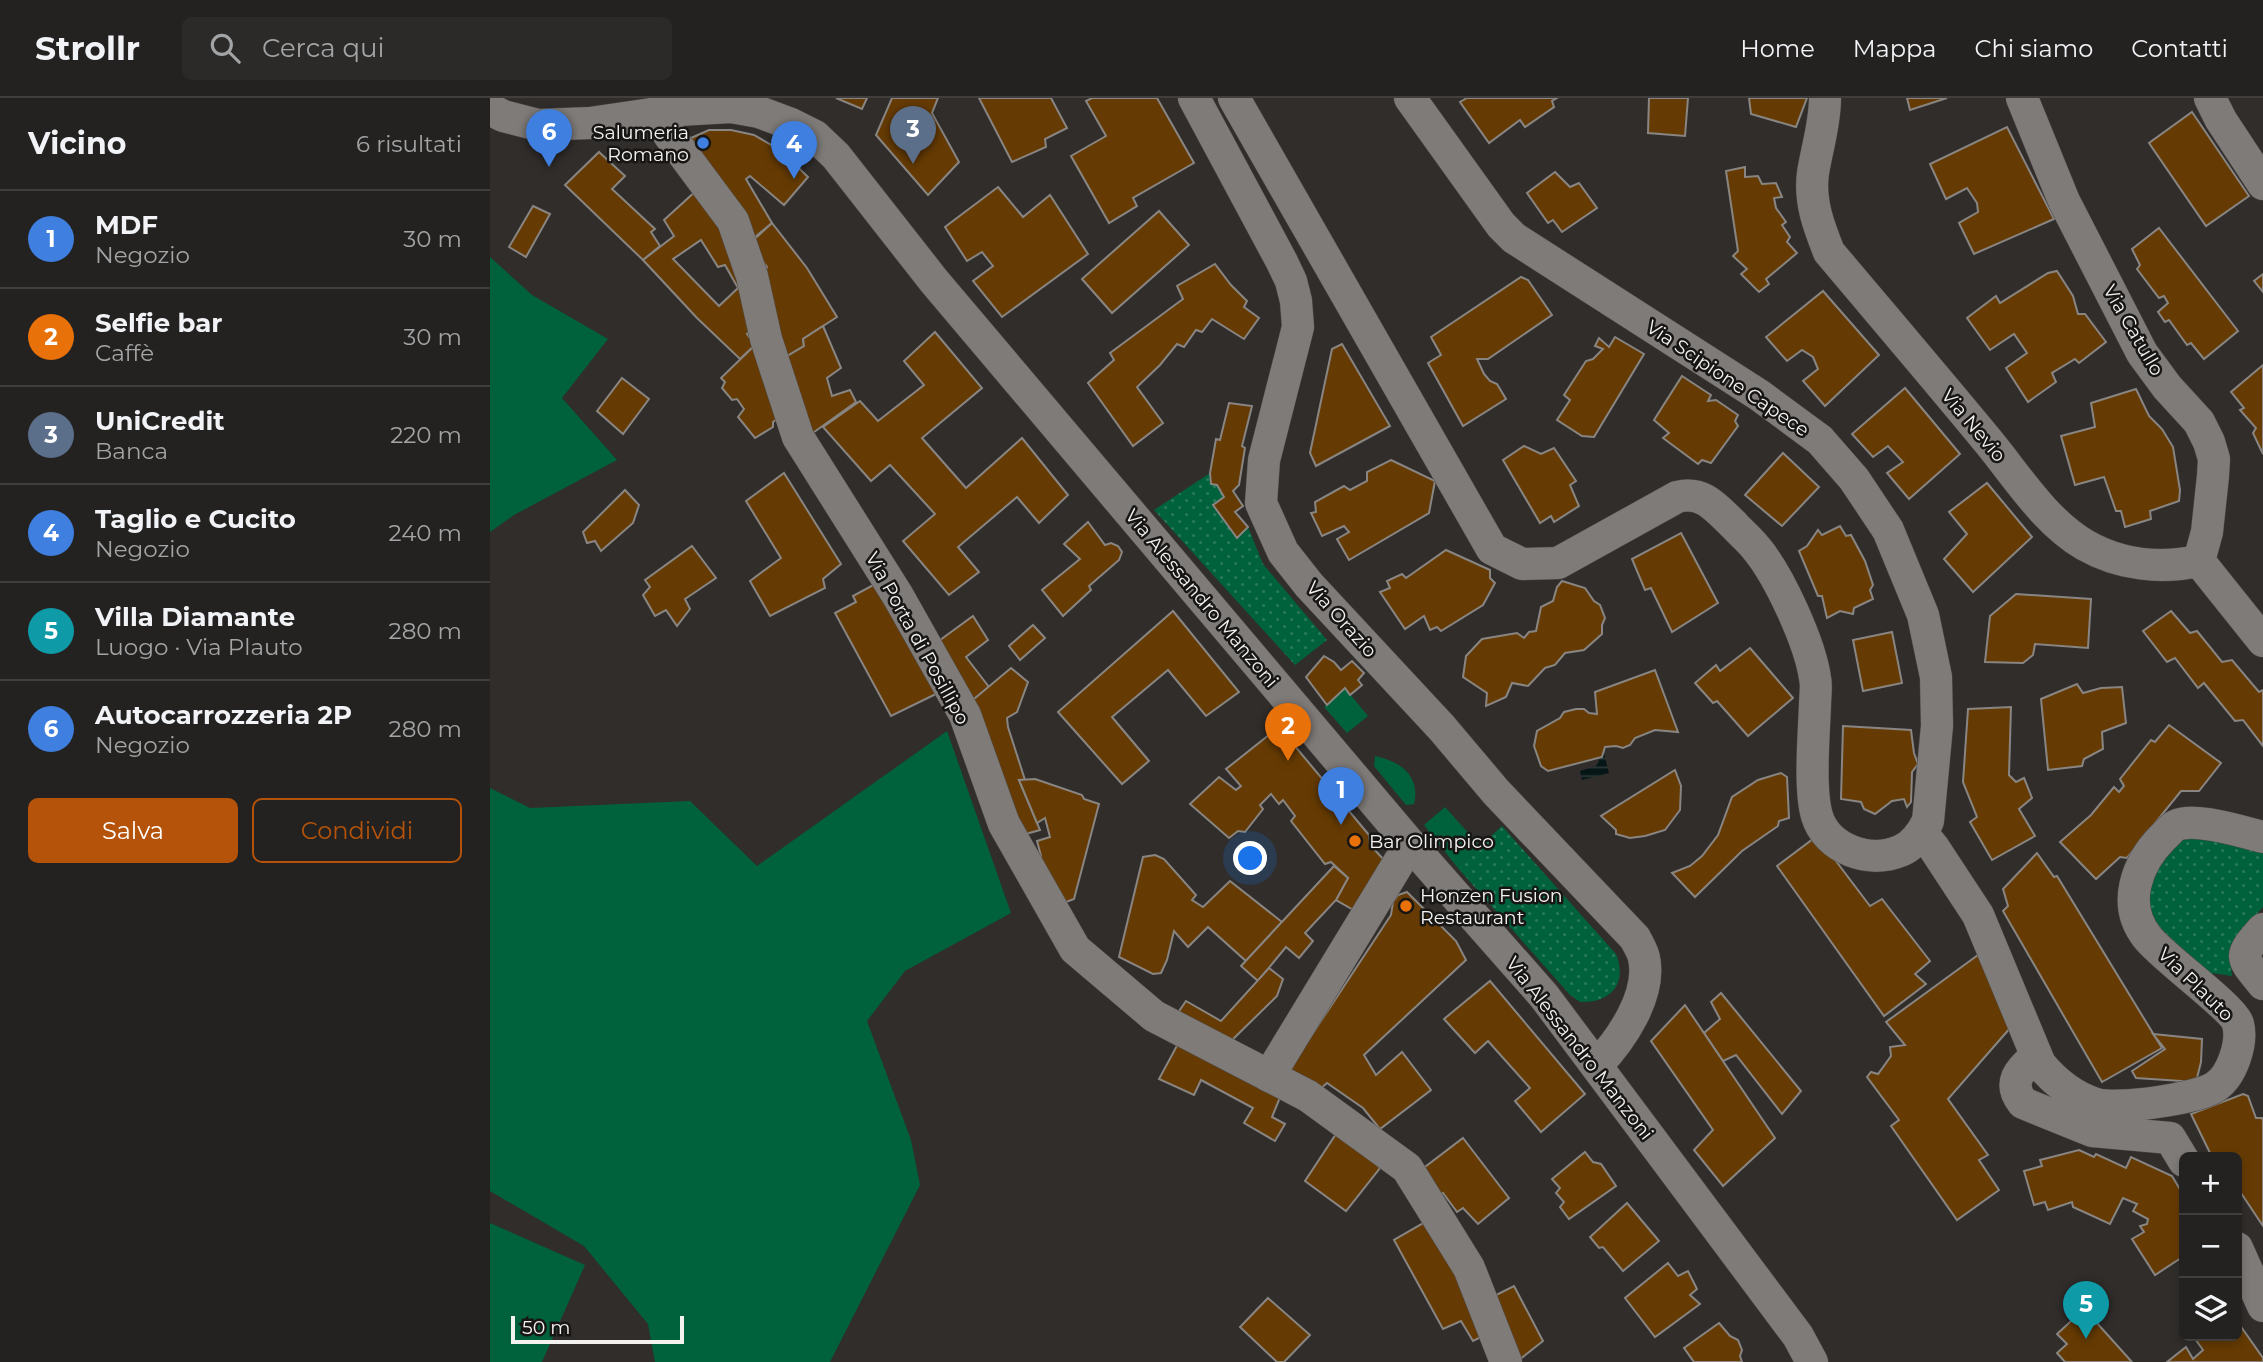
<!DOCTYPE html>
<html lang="it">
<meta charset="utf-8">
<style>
body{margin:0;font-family:Montserrat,sans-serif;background:#2c2a29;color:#f1f3f6}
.controls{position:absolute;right:21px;bottom:21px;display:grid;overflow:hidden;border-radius:10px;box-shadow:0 4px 10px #0003}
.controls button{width:63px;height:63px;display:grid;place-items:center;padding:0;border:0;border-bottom:2px solid #413f3e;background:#242220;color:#f1f3f6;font:35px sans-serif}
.scale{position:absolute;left:21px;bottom:18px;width:173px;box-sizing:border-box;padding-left:7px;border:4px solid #f4f2f1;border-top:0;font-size:19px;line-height:24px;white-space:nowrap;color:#f4f2f1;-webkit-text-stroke:5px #171615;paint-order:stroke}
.you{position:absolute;left:761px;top:761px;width:24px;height:24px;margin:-18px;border:5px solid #fff;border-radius:50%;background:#1a73e8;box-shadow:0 0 0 10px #1a73e833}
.badge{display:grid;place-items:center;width:46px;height:46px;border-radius:50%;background:#b45309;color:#fff;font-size:23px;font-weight:700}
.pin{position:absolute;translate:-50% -58px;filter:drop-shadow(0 2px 4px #0008)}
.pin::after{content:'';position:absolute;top:37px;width:24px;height:21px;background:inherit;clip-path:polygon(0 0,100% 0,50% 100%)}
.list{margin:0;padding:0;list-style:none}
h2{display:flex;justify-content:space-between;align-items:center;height:91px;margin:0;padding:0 28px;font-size:30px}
h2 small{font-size:23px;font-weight:400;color:#a3a4a5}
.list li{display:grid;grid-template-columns:46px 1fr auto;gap:21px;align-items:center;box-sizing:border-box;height:98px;padding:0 28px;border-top:2px solid #413f3e}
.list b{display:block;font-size:26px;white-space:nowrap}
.list p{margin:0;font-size:23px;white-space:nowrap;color:#a3a4a5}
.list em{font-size:23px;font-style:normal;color:#a3a4a5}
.actions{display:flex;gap:14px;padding:21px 28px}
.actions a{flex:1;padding:16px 0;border:2px solid #b45309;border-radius:10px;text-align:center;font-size:24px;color:#b45309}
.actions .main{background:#b45309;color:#fff}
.icon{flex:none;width:38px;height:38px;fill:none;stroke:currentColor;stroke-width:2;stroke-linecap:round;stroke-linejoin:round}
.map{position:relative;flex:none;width:1773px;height:1264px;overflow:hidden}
header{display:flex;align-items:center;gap:42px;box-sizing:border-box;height:98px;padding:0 35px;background:#242220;border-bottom:2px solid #413f3e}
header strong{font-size:33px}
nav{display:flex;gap:38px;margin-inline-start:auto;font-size:24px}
.search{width:490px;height:63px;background:#2c2a29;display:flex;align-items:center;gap:18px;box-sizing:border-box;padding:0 24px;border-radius:10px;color:#a3a4a5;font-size:26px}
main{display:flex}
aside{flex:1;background:#242220}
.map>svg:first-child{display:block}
</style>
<header>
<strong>Strollr</strong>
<div class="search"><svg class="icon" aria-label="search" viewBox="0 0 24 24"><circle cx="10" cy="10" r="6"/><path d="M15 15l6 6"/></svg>Cerca qui</div>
<nav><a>Home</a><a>Mappa</a><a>Chi siamo</a><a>Contatti</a></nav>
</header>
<main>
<aside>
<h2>Vicino<small>6 risultati</small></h2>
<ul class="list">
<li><span class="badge" style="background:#3f7fe0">1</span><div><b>MDF</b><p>Negozio</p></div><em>30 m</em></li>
<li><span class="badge" style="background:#e8710a">2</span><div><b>Selfie bar</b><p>Caffè</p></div><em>30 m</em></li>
<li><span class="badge" style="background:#5c6f8a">3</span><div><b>UniCredit</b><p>Banca</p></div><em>220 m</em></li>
<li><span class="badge" style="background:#3f7fe0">4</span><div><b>Taglio e Cucito</b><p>Negozio</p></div><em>240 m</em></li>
<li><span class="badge" style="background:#0f9aa8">5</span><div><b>Villa Diamante</b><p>Luogo · Via Plauto</p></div><em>280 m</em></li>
<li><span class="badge" style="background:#3f7fe0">6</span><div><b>Autocarrozzeria 2P</b><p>Negozio</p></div><em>280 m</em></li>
</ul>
<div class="actions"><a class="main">Salva</a><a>Condividi</a></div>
</aside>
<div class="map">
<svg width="1773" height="1264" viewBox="0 0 1773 1264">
<defs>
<pattern id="garden-dots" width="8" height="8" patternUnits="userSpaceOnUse" patternTransform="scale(1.75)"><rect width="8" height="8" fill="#00623c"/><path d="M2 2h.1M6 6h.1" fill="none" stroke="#267959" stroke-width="1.8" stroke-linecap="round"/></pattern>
<pattern id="water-rules" width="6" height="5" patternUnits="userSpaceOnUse" patternTransform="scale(1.75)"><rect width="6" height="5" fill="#061616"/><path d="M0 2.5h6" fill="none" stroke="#2b3838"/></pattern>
</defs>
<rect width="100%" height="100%" fill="#302d2b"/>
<g fill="#00623c">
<path d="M0 159 42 197 118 241 72 300 127 362 24 417 0 434Z"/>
<path d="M855 590 878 618 857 635 834 609Z"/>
<path d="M457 633 521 815 415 873 377 923 421 1042 430 1087 340 1264H165L158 1226 94 1148 0 1093V690L40 710 200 703 267 768Z"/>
<path d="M885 658C910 663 931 678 924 706L916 707 884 668Z"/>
<path d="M955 709 990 748 967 769 934 727Z"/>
<path d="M0 1125 95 1167 52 1264H0Z"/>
</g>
<g fill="url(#garden-dots)">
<path d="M720 375 721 385 727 387 734 399 723 408 746 439 758 429 773 466 837 542 805 567 664 412Z"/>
<path d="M1012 728 1126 856C1138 886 1120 905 1090 904L1080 897 967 769Z"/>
<path d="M1693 732 1745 740 1773 754V809L1743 843 1739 852 1742 878 1714 874 1663 825 1657 811 1656 778Z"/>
</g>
<path fill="url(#water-rules)" d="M1114 655 1119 675 1092 682 1090 673 1106 668 1109 663 1108 657Z"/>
<g fill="#663b03" stroke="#888582" stroke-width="2" fill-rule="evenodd">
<path d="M346 0H377L372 11Z"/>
<path d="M402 0H448L442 15 469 64 438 97 386 37Z"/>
<path d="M489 0H561L577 30 555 41 556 49 522 64Z"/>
<path d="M602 0H667L704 65 643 100 647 108 619 125 581 58 616 38 596 3Z"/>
<path d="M977 0H1067L1062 3 1064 9 1035 29 1030 22 999 45 970 4Z"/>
<path d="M1159 0H1198L1195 38 1158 35Z"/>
<path d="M1259 0H1317L1306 29 1261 16Z"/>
<path d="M1417 0H1457L1420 12Z"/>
<path d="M1702 14 1759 98 1716 128 1659 45Z"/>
<path d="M1517 29 1564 121 1484 156 1469 125 1488 114 1487 105 1477 90 1456 101 1440 66Z"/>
<path d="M219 32H241L264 37 290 52 318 79 294 107 260 78 256 81 282 125 265 139 201 40Z"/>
<path d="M109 54 135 78 122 91 165 131 161 134 170 148 153 162 75 87Z"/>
<path d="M1255 69V79L1268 78 1272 86 1286 85 1292 99 1284 100 1286 110 1296 124 1292 127 1300 139 1297 144 1307 155 1276 181 1279 186 1269 194 1251 176 1257 171 1243 158 1248 153 1236 73Z"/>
<path d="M1065 74 1080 89 1089 85 1107 110 1072 134 1063 122 1058 125 1037 95Z"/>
<path d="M508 89 533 119 560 97 598 156 512 219 483 183 503 168 492 154 477 163 455 129Z"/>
<path d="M207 92 236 129 266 228 257 236 265 247 250 261 207 220 153 162 184 138 174 122ZM211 142 228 169 235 167 248 190 229 208 183 161Z"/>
<path d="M43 108 60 116 36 159 19 149Z"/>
<path d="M669 113 699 147 622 215 592 181Z"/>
<path d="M282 125 317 170 347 219 313 241 314 248 294 260 272 181 277 169 259 146Z"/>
<path d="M1669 130 1748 233 1714 261 1701 245 1697 247 1679 222 1675 224 1668 214 1678 205 1674 198 1669 200 1647 171 1650 167 1642 151Z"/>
<path d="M725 166 741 187 757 203 754 209 769 220 754 241 722 221 712 234 706 232 694 249 687 246 670 267 647 289 673 325 643 348 598 285 624 262 620 255 693 201 687 188Z"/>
<path d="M1567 173 1583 198 1588 216H1595L1616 244 1589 265 1585 261 1562 275 1566 284 1538 304 1516 270 1537 255 1524 236 1500 252 1477 220 1506 198 1510 205 1558 175Z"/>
<path d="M1773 176V194L1764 183Z"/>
<path d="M1031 179 1038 182 1062 217 998 261H987L994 276 1000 283 1007 286 1016 301 973 328 938 265 951 257 941 239Z"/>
<path d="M1333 193 1389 257 1335 308 1313 283 1328 271 1323 259 1312 252 1297 263 1276 239Z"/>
<path d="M333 228 351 270 337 280 342 298 360 292 366 304 320 337 294 260 314 248 313 241Z"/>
<path d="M445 234 492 290 432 340 476 390 532 340 578 397 549 425 527 399 468 449 489 474 459 497 413 443 445 416 400 367 381 383 333 329 370 303 388 323 434 287 414 263Z"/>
<path d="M1125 239 1154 256 1104 339 1092 338 1067 322 1080 302 1074 297 1096 263 1103 261 1113 251 1105 248 1109 240 1119 249Z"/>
<path d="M852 246 900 328 826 368 820 355 842 251Z"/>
<path d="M265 247 293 317 283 324V329L265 340 248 319 254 311 247 301 242 302 232 290 235 284 231 280Z"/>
<path d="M1773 267V356L1763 335 1766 330 1750 312 1754 310 1741 294Z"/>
<path d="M1192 278 1221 297 1218 303 1226 302 1248 317 1245 323 1248 328 1221 365 1212 362 1208 366 1173 340 1179 335 1164 322Z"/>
<path d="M132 280 159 301 133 336 107 313Z"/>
<path d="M1415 290 1470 356 1419 401 1397 375 1413 364 1398 348 1383 359 1362 336Z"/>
<path d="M1646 291 1659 318 1672 331 1683 349 1690 392 1689 403 1660 413 1661 421 1635 429 1631 413H1626L1614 379 1585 387 1571 338 1605 329 1601 305Z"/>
<path d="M739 305 762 308 752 348 755 350 749 387 743 393 753 408 745 414 758 429 747 440 723 407 734 399 727 387 721 386 720 375 726 341 730 342Z"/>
<path d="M1034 348 1051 356 1064 350 1086 383 1080 387 1089 408 1064 424 1061 418 1050 425 1013 362Z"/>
<path d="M1293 355 1329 389 1292 428 1255 397Z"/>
<path d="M901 362 945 383 939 415 859 462 847 441 859 434 854 428 832 438 821 415 826 414 825 404 854 388 860 392 877 383V374Z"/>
<path d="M294 375 351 466 333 481 335 490 280 518 260 483 291 460 256 403Z"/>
<path d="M1497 385 1542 439 1483 494 1454 461 1477 436 1459 414Z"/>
<path d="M135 392 149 407 143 425 111 453 105 443 97 445 93 434Z"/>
<path d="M598 424 615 447 621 445 628 448 632 454 629 462 599 488 601 492 573 518 552 492 590 461 574 446Z"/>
<path d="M1350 428 1356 438 1361 437 1375 463 1383 487 1380 492 1383 501 1364 510 1363 516 1350 513 1337 520 1332 498H1328L1309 453 1317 448 1328 432 1332 437Z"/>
<path d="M1191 435 1228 505 1182 534 1161 490 1155 492 1142 461Z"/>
<path d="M202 448 226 480 195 501 200 511 187 528 176 512 165 518 153 497 160 489 155 482Z"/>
<path d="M956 452 1000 472V480L1005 485 993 507 951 533 947 529 940 532 934 518 915 531 890 494 900 490 897 483 912 476 916 480Z"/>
<path d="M1072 483 1095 490 1104 503 1110 507 1115 520 1112 527V536L1094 552 1075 555 1065 567 1055 570 1038 588 1022 585 1016 599 996 608 997 595 973 579 976 558 992 541 1027 535 1034 540 1039 534 1046 533 1051 509 1063 503 1067 489Z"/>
<path d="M385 486 448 595 401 618 345 515 366 504 363 498Z"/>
<path d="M1526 496 1601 501 1598 550 1545 546 1543 557 1533 565 1495 564 1500 518Z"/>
<path d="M683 513 749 594 716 618 678 572 622 619 659 663 632 686 568 614Z"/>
<path d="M1681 513 1700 535 1707 533 1732 564 1742 562 1769 594 1773 592V648L1753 622 1745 623 1714 585 1708 590 1685 560 1677 564 1653 533Z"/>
<path d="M483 518 498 542 476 559 499 589 478 606 446 545Z"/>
<path d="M543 527 555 540 530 562 519 548Z"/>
<path d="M1402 534 1412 585 1373 593 1363 542Z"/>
<path d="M1260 550 1303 600 1258 638 1227 603 1223 605 1205 585 1226 567 1230 573Z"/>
<path d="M834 558 844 564 851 572 862 563 874 575 868 582 872 587 860 597 855 590 837 607 816 579Z"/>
<path d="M521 570 538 584 527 614 517 620 518 629 535 682H529L550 732 532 737 478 606Z"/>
<path d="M1165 572 1188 634 1165 632 1145 640 1140 647 1133 650 1126 648 1115 649 1112 659 1058 673 1051 668 1044 648 1047 633 1070 620 1074 614 1086 611H1094L1099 615 1107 616 1105 594Z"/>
<path d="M1587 586 1593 595 1611 590 1632 589 1636 625 1612 634 1613 651 1594 661 1592 668 1558 672 1551 601Z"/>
<path d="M1521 609 1519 677 1526 684 1534 680 1542 700 1529 711 1545 738 1502 762 1480 724 1487 719 1473 684 1478 611Z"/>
<path d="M1679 627 1731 665 1709 693H1691L1637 760 1630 759 1606 781 1570 744 1601 717 1624 689 1629 694 1634 688 1630 681 1661 642 1665 644Z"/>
<path d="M1353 628 1421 632 1424 655 1428 666 1422 674 1421 704 1417 709 1414 701 1402 703 1385 716 1374 711 1371 704 1351 701Z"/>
<path d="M789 629 879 737 880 747 897 765 867 814 846 802 858 780 841 764 835 766 801 723 805 718 793 702 789 706 781 696 770 707 773 711 755 734 748 733 739 740 700 706 729 679 746 692 751 688 736 671Z"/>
<path d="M1185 672 1191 688 1190 712 1175 732 1155 738 1140 740 1126 736V732L1111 718Z"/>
<path d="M1291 675 1297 679 1299 720 1289 723 1288 728 1252 753 1205 799 1182 775 1200 768 1212 758 1228 737 1242 699 1268 682Z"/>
<path d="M545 681 592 697 594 701 609 706 584 801 576 804 546 760 551 758 547 743 560 739 555 720 547 725 529 682Z"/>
<path d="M1327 738 1380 808 1392 801 1440 863 1425 876 1436 886 1394 918 1287 768Z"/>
<path d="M1547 755 1564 779 1567 778 1672 950 1612 984 1513 813 1518 808 1513 791Z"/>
<path d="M665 757 674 761 706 797 702 802 713 809 740 783 792 824 756 863 718 829 698 849 684 833 677 862 671 875 663 876 629 859 653 759Z"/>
<path d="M844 768 858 780 846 802 815 835 823 843 809 860 796 849 768 883 751 868Z"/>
<path d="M917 794 966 843 976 862 874 957 886 977 912 954 941 992 890 1031 873 1010 837 985 829 992 798 973 901 817 903 804 908 797Z"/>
<path d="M1488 857 1521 929 1458 1001 1498 1057 1489 1062 1509 1092 1467 1122 1401 1028 1409 1022 1377 979 1381 974 1388 976 1401 958 1400 949 1415 947 1396 924Z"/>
<path d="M779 870 793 881 787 898 737 947 685 919 696 903 731 923Z"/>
<path d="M1000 883 1095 996 1051 1034 1025 1003 1040 990 998 943 985 955 954 921Z"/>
<path d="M1231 895 1311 993 1292 1016 1246 957 1233 963 1214 935 1230 921 1221 904Z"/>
<path d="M1195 907 1285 1040 1233 1088 1204 1052 1223 1032 1161 943Z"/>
<path d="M1663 936 1712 941 1711 964 1706 984 1646 980 1642 973 1675 951Z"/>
<path d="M690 942 791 997 782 1019 795 1026 785 1043 754 1025 763 1010 711 982 704 997 669 981Z"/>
<path d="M1753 996 1758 998 1766 1020H1772L1773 1023V1128L1747 1089V1059H1722L1701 1016Z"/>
<path d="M848 1033 873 1052 890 1070 856 1113 815 1083Z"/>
<path d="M973 1040 1019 1100 988 1126 973 1110 967 1114 953 1095 949 1097 931 1072Z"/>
<path d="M1589 1052 1604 1059 1606 1056 1636 1070 1641 1059 1682 1078 1694 1098V1158L1665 1177 1642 1141 1654 1134 1650 1128 1657 1126 1658 1121 1643 1113 1647 1106 1633 1100 1620 1126 1583 1109 1582 1104 1558 1112 1555 1104 1544 1107 1534 1073 1552 1068 1550 1062Z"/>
<path d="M1095 1054 1103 1064 1111 1066 1126 1088 1079 1121 1070 1109 1074 1104 1066 1095 1070 1090 1062 1081Z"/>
<path d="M1137 1105 1169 1143 1133 1173 1113 1149 1109 1150 1100 1139Z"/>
<path d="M937 1123 985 1212 993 1238 983 1243 971 1223 953 1231 904 1142Z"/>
<path d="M1178 1165 1188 1178 1198 1173 1207 1191 1200 1197 1210 1206 1165 1239 1135 1200Z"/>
<path d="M1024 1188 1053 1243 1029 1262 1006 1197Z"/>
<path d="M778 1200 820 1237 794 1264H787L750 1229Z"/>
<path d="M1592 1213 1597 1214 1642 1264H1575L1567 1255 1577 1246 1567 1236Z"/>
<path d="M1747 1223 1773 1260V1264H1677L1696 1249 1703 1261 1713 1252 1703 1238H1747Z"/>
<path d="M1229 1225 1240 1238 1248 1242 1252 1252 1250 1258 1252 1264H1204L1194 1250Z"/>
</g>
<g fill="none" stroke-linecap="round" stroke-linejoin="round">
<g stroke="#4d4a49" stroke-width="33">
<g id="minor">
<path d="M174 0 179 37 243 123 262 178 276 241 308 339 408 498 475 617 514 726 585 851 664 918 818 998 917 1070 979 1170 1016 1264"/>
<path d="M704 0 792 164 801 183 806 203 808 229 774 362 771 405 793 454 819 487 952 630 1006 694 1145 840C1148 846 1153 854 1154 860 1162 897 1131 942 1107 967"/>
<path d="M744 0 1002 451 1032 466 1068 465 1187 399C1213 392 1226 410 1244 427 1251 435 1260 442 1266 450 1289 477 1320 545 1325 580 1327 588 1325 598 1325 607 1324 636 1319 691 1327 718 1337 751 1379 766 1410 753 1423 748 1432 735 1438 723L1447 628 1446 579 1433 517 1398 432 1364 381 1330 342 1269 297 1024 140 1011 127 920 0"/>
<path d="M1335 0C1335 26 1327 50 1323 75 1319 103 1329 129 1339 154 1392 217 1445 279 1497 342 1527 378 1554 423 1595 447 1630 467 1670 471 1709 463"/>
<path d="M1532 0 1574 103 1652 255 1677 289 1709 324 1719 344 1724 361 1723 378 1717 434 1709 463"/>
<path d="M1720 0 1731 22 1773 86"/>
<path d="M0 11 13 18 48 27 100 25 189 12 241 9 269 14 301 26 325 38 346 58 444 183 920 746 1054 898 1308 1238 1322 1264"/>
<path d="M1709 463 1773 543"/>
<path d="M1432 735 1444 750 1488 817 1550 966C1564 983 1584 999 1606 1006 1627 1012 1706 1001 1725 989 1742 978 1753 945 1748 926 1744 910 1672 859 1657 839 1631 806 1647 765 1673 739 1677 736 1681 730 1685 728 1704 718 1752 734 1773 739"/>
<path d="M1773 831C1748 859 1750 858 1773 886"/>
<path d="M1546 958C1529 972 1517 985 1533 1005L1602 1033 1680 1040 1694 1063"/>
<path d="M779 978 920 746"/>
<path d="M1747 1150 1773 1208"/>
</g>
</g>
<use href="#minor" stroke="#7f7b79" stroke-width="32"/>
</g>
<circle fill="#3f7fe0" stroke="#171615" stroke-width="2.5" cx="213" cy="45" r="7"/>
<g fill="#e8710a" stroke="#171615" stroke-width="2.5">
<circle cx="865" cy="743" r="7"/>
<circle cx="916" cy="808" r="7"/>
</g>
<g text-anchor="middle" stroke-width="5" stroke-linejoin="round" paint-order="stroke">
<g font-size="19" fill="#f4f2f1" stroke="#171615" text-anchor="start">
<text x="199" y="41" text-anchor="end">Salumeria<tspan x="199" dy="22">Romano</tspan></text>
<text x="879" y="750">Bar Olimpico</text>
<text x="930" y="804">Honzen Fusion<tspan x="930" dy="22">Restaurant</tspan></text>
</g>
<g font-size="19" fill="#f4f2f1" stroke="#171615">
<text transform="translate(1644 232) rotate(60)" y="7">Via Catullo</text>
<text transform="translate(1238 280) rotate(34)" y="7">Via Scipione Capece</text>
<text transform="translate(1484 327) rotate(50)" y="7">Via Nevio</text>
<text transform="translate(712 500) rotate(50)" y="7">Via Alessandro Manzoni</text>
<text transform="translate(852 521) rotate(48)" y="7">Via Orazio</text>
<text transform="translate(428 540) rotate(61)" y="7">Via Porta di Posillipo</text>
<text transform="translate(1706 886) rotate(44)" y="7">Via Plauto</text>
<text transform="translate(1090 950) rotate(52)" y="7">Via Alessandro Manzoni</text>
</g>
</g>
</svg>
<div class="controls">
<button>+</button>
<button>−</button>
<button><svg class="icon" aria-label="layers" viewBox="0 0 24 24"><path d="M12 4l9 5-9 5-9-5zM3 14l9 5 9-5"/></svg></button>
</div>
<div class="scale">50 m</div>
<div class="you"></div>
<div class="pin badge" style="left:851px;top:727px;background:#3f7fe0">1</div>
<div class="pin badge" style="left:798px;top:663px;background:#e8710a">2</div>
<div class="pin badge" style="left:423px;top:66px;background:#5c6f8a">3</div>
<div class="pin badge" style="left:304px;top:81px;background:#3f7fe0">4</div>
<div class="pin badge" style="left:1596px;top:1241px;background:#0f9aa8">5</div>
<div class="pin badge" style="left:59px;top:69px;background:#3f7fe0">6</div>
</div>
</main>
